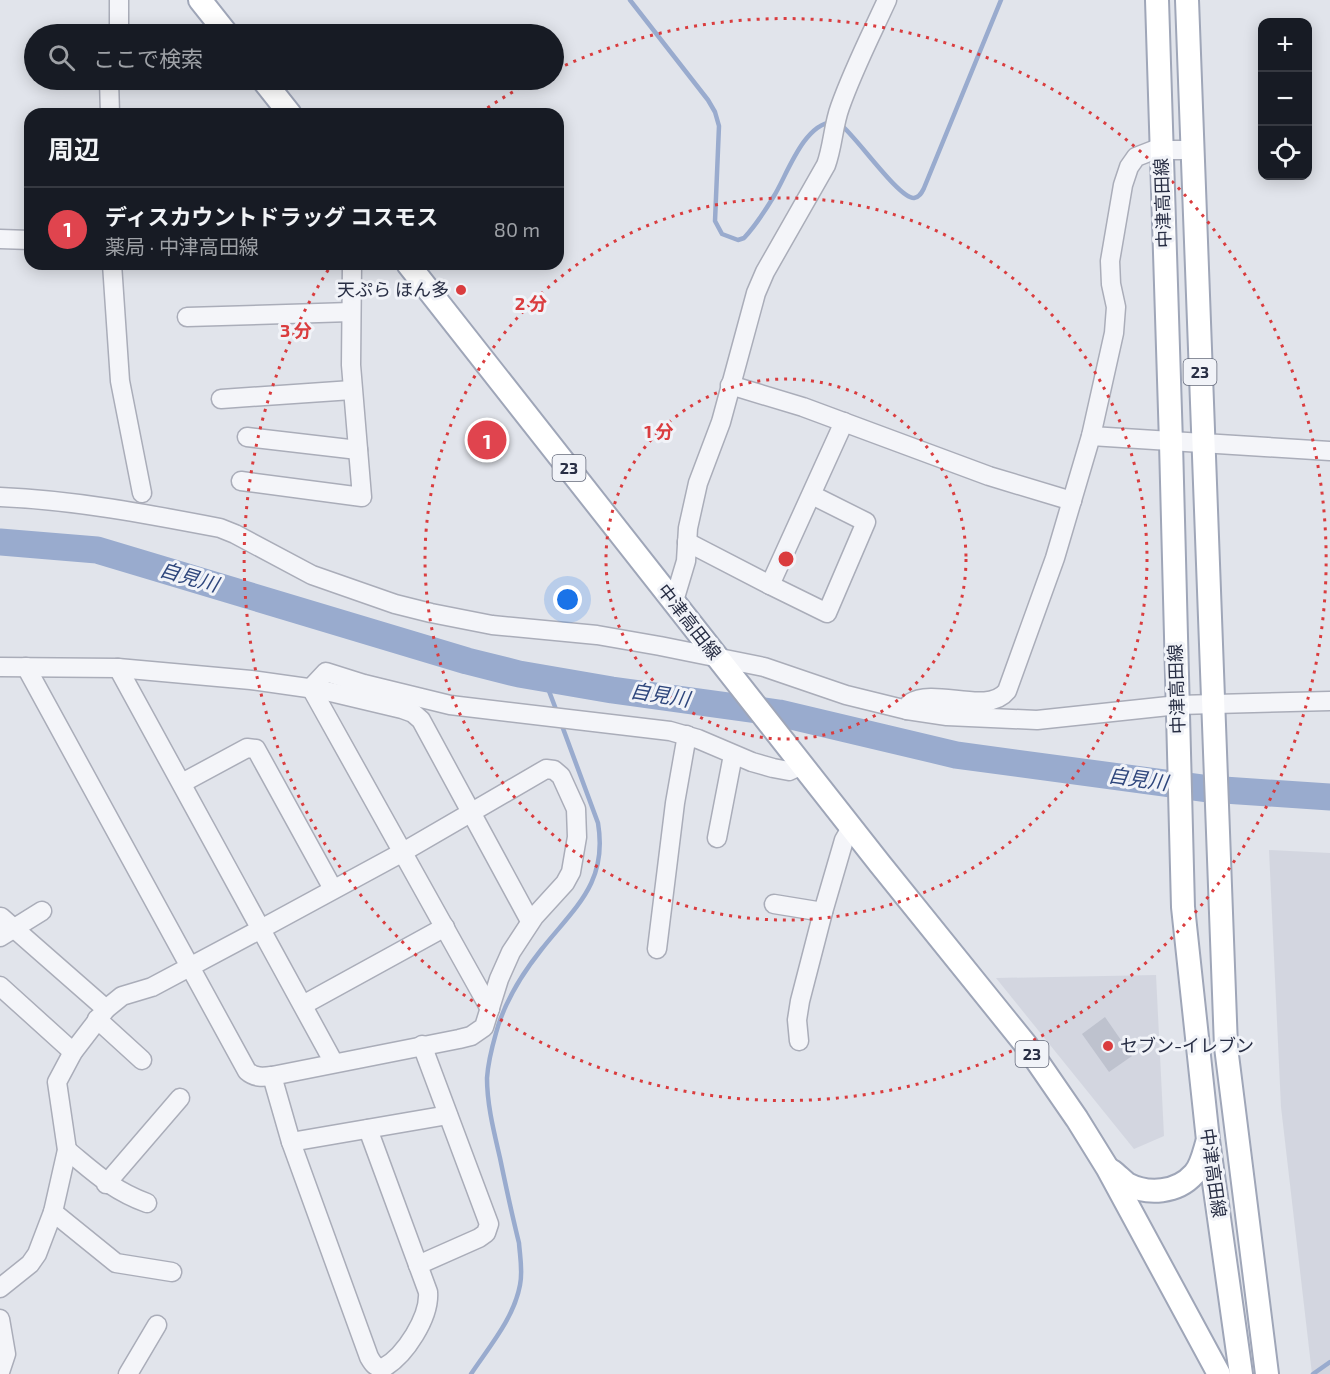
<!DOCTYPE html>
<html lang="ja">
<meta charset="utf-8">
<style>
body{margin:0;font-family:"Exo 2","Noto Sans JP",sans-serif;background:#20242c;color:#f1f3f6}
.controls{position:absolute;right:18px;top:18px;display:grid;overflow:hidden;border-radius:12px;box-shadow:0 3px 15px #0003}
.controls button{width:54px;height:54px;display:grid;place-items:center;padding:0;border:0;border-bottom:2px solid #363941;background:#171b24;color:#f1f3f6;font:30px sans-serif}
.you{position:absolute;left:568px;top:600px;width:21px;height:21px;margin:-15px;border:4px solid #fff;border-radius:50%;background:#1a73e8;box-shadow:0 0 0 9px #1a73e833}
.badge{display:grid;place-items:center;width:39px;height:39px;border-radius:50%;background:#8c9099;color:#fff;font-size:20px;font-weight:700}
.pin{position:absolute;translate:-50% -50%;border:3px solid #fff;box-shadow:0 2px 6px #0006}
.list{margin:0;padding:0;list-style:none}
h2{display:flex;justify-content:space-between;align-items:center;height:78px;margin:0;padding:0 24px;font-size:26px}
h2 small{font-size:20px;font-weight:400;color:#9ea1a6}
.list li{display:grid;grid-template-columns:39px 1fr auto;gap:18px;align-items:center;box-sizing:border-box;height:84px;padding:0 24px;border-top:2px solid #363941}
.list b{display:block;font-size:22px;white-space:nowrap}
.list p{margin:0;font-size:20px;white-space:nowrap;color:#9ea1a6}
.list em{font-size:20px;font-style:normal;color:#9ea1a6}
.icon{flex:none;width:33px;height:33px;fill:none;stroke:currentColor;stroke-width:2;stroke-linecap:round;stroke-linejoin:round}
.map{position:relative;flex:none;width:1330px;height:1374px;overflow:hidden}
.search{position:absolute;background:#171b24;box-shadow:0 3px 15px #0003;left:24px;top:24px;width:540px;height:66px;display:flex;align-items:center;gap:15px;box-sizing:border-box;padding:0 21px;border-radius:33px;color:#9ea1a6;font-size:22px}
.panel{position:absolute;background:#171b24;box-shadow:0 3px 15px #0003;left:24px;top:108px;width:540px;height:162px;border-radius:18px}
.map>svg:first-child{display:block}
</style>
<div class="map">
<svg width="1330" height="1374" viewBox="0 0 1330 1374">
<rect width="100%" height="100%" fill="#e1e4eb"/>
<g fill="#d3d6e0">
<path d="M1269 850 1330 853V1374H1312L1281 1107Z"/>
<path d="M1156 975 1164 1136 1134 1149 996 978Z"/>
</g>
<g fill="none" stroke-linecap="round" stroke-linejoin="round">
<g stroke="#99abce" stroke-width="4.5">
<path d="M630 0 708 100 715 112 719 126 715 221 722 234 738 240 744 238C756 225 765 211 774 196 787 175 803 125 832 122"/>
<path d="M840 124C856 136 899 199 914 198 920 197 922 192 924 188L1001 0"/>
<path d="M544 678 557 712"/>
<path d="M471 1374C489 1347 514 1318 520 1285 523 1271 520 1257 519 1243 512 1215 506 1187 500 1158 494 1132 487 1105 487 1078 488 1063 492 1047 496 1033 504 1003 522 974 541 950 575 907 608 883 598 823L561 723"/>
<path d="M1313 1374 1330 1362"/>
</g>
<path stroke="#99abce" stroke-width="27" d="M0 542 97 550 467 661 519 674 612 690 779 713 956 755 1209 789 1330 797"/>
</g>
<path fill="#bec2ce" d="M1105 1017 1132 1056 1109 1072 1082 1034Z"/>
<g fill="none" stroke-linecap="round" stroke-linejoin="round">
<g stroke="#aaadb9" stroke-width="21">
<g id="minor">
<path d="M119 34V0"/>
<path d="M109 80 110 114"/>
<path d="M0 239 30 240"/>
<path d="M112 264 120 381 142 493"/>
<path d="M187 317 351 312"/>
<path d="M730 385 803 407 989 476 1072 501"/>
<path d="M221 399 352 390"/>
<path d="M1091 436 1330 451"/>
<path d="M247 437 358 450"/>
<path d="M241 481 362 497 351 365 352 264"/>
<path d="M0 497C74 500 147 514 220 528L235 534 312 575 395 604 431 613 492 625 597 635 660 646 764 667 846 695 907 710 947 716 1037 720 1178 705 1330 701"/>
<path d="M687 542 770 585 844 422"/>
<path d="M770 585 827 613 866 522 812 495"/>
<path d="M674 601 686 561 688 528 698 483 721 422 756 293 765 272 826 165C833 146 833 126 840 107 853 70 871 35 887 0"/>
<path d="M0 667 118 668 251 680 322 690 402 709 413 713 421 720 530 921"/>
<path d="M118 668 334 1063"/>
<path d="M907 710 910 703C935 687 987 716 1007 691L1055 558 1091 436 1114 333 1116 307 1111 284 1110 261 1123 185 1129 167 1136 157 1154 150H1192"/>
<path d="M182 783 247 748 256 749 333 889"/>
<path d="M717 838 733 755"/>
<path d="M774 904 823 912"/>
<path d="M1 917 106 1009"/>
<path d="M0 937 42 911"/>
<path d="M657 949 675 803 687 735"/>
<path d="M0 986 73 1052"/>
<path d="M303 1005 445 927"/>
<path d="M490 1009 311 688 326 672 364 684 450 705 670 731 698 739 752 762 773 768 789 771 802 765"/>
<path d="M97 1019 142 1060"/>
<path d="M799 1041 797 1020 800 1001 823 912 844 840 851 828"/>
<path d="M272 1076 291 1142 369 1357C373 1364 375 1367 383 1368 405 1356 430 1317 428 1292L368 1129"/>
<path d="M291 1142 448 1115"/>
<path d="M67 1150C95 1173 112 1190 147 1203"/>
<path d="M106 1184 180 1098"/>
<path d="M53 1212 116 1263 172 1272"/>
<path d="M418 1265 479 1238 486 1233 489 1224 422 1045"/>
<path d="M0 1288 30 1264 37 1254 53 1212 67 1150 57 1082 73 1052 106 1009 122 996 152 987 261 929 403 852 546 769 554 770 561 776 576 809 577 837 571 872 565 883 534 917 511 952 499 979 484 1027 471 1036 459 1039 272 1076C263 1077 255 1078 247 1071L26 667"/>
<path d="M0 1319 6 1354 0 1372"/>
<path d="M128 1374 157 1325"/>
</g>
</g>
<g stroke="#9fa6b8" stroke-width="26">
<g id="major">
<path d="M200 0 227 34"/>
<path d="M1157 0 1171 443 1183 907 1208 1140 1241 1374"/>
<path d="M1187 0 1226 1047 1267 1374"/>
<path d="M263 80 290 114"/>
<path d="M408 264 880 864 1026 1045 1077 1119 1108 1169 1219 1374"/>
<path d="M1112 1171C1117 1175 1122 1180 1127 1184 1148 1195 1177 1193 1194 1174 1201 1167 1204 1153 1207 1143"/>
</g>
</g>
<use href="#minor" stroke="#f4f5f9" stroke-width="18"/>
<use href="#major" stroke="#fff" stroke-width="22"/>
</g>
<g fill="none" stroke="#da3c3e" stroke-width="3" stroke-dasharray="3 6">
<circle cx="786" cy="559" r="180"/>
<circle cx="786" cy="559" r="361"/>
<path d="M480 113A541 541 0 0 1 532 81M557 69A541 541 0 1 1 332 264"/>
</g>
<g fill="#da3c3e" stroke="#f1f3f8" stroke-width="2">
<circle cx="461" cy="290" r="6"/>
<circle cx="1108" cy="1046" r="6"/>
</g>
<g text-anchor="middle" stroke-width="6" stroke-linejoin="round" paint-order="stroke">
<g fill="#f1f3f8" stroke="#64697a" stroke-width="1.5">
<rect x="1183.5" y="359" width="33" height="26" rx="4.5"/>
<rect x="552.5" y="455" width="33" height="26" rx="4.5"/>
<rect x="1015.5" y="1041" width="33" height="26" rx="4.5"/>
</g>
<g font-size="16" font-weight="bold" fill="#282e44">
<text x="1200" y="378">23</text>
<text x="569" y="474">23</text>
<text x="1032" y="1060">23</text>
</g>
<g font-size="18" fill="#282e44" stroke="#f1f3f8">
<text transform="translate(1163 203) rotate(-92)" y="6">中津高田線</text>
<text transform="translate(689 622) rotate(52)" y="6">中津高田線</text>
<text transform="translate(1177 689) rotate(-92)" y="6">中津高田線</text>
<text transform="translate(1213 1173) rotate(82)" y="6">中津高田線</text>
</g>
<g font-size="18" fill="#282e44" stroke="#f1f3f8" text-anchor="end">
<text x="449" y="296">天ぷら ほん多</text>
<text x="1120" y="1052" text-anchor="start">セブン-イレブン</text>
</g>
<g font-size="20" font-style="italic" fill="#2e467c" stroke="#f1f3f8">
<text transform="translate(189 577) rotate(16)" y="7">自見川</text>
<text transform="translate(660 695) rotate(9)" y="7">自見川</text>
<text transform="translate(1138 779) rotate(8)" y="7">自見川</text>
</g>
</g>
<circle cx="786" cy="559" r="9" fill="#da3c3e" stroke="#f1f3f8" stroke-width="3"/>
<g font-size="18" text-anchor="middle" font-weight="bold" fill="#da3c3e" stroke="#f1f3f8" stroke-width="6" stroke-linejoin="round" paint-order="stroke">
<text x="531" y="310">2 分</text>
<text x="296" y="337">3 分</text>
<text x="659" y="438">1 分</text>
</g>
</svg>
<div class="controls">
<button>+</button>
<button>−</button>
<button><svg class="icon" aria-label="locate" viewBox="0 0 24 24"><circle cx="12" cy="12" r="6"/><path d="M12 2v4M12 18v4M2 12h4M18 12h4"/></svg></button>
</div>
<div class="you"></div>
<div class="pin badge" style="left:487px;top:440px;background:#e0444e">1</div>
<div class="search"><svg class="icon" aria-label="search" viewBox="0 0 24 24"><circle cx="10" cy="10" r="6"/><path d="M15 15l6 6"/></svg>ここで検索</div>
<section class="panel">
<h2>周辺<small></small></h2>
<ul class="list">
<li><span class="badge" style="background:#e0444e">1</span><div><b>ディスカウントドラッグ コスモス</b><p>薬局 · 中津高田線</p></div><em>80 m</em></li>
</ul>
</section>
</div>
